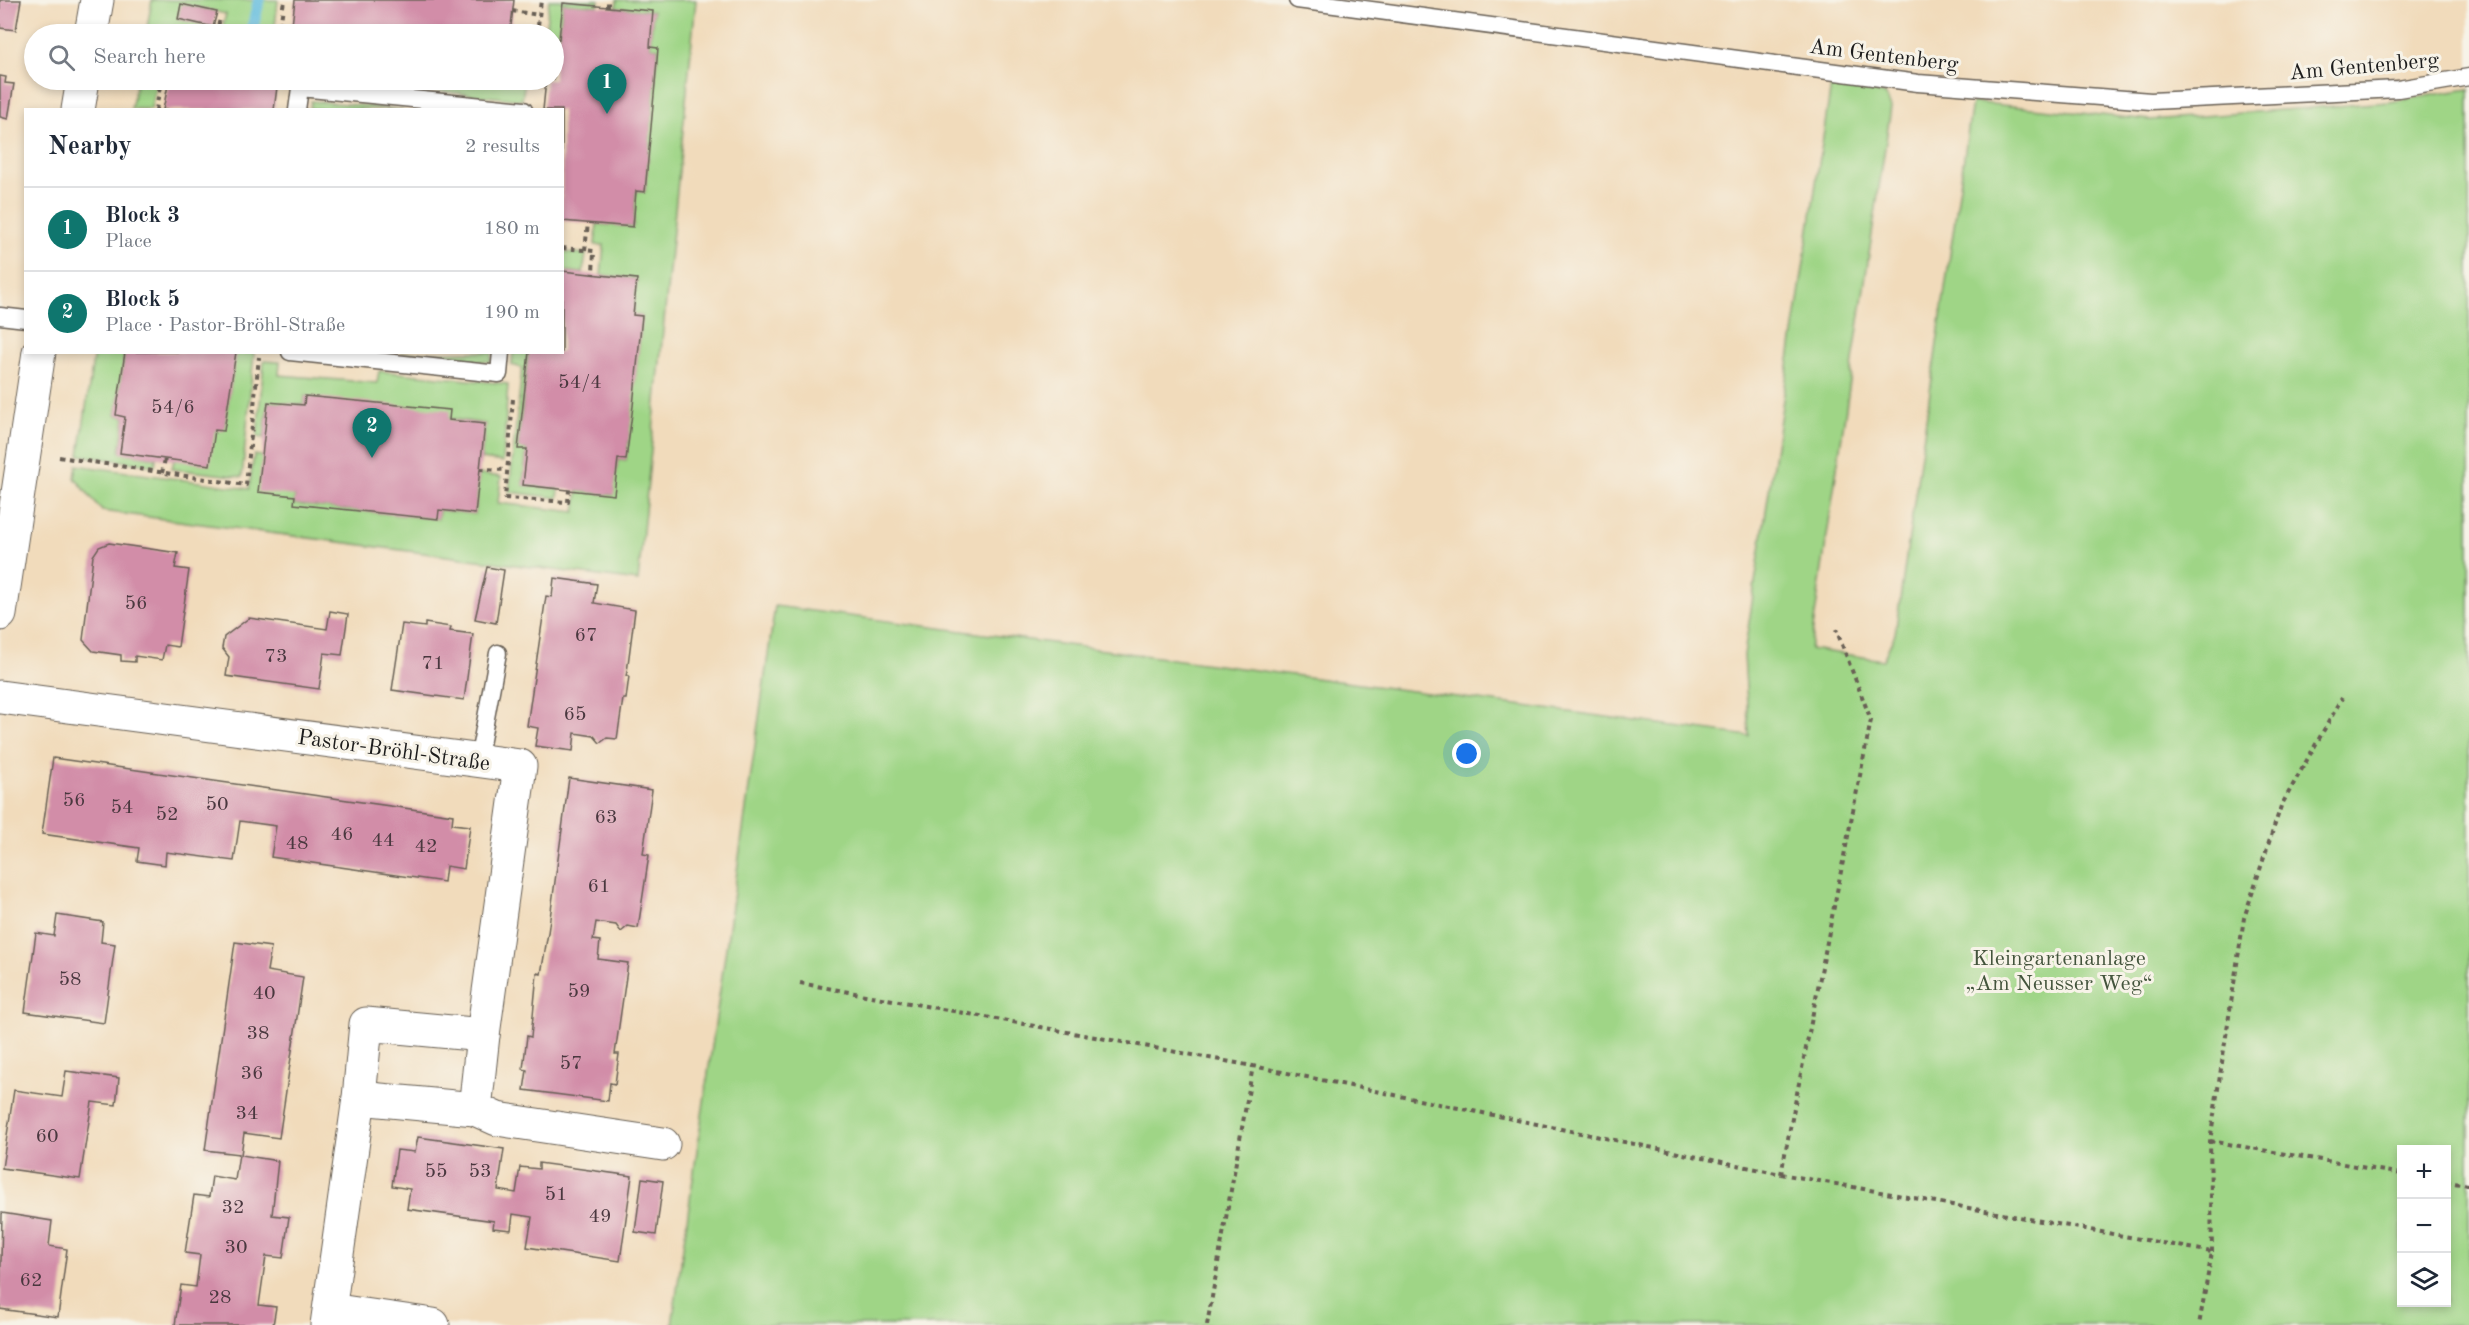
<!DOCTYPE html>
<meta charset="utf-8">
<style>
body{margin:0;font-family:"Old Standard TT",serif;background:#f2f2f3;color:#1f2937}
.controls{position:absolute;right:18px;bottom:18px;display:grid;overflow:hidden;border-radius:0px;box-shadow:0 3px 9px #0003}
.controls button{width:54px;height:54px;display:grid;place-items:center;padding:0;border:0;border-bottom:2px solid #e0e1e3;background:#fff;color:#1f2937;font:30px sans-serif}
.you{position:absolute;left:1467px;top:754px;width:21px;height:21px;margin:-15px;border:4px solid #fff;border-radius:50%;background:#1a73e8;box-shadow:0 0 0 9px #1a73e833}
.badge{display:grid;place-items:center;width:39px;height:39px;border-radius:50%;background:#0f766e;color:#fff;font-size:20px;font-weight:700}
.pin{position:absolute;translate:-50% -50px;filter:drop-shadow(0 2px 3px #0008)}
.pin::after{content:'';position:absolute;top:32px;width:21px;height:18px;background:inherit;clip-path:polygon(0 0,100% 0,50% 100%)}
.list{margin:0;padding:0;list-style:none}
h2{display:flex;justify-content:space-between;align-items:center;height:78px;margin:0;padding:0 24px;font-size:26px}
h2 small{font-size:20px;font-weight:400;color:#747a83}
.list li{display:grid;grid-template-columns:39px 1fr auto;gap:18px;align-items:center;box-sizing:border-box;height:84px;padding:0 24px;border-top:2px solid #e0e1e3}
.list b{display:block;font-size:22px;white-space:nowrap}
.list p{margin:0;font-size:20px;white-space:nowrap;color:#747a83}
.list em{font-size:20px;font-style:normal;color:#747a83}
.icon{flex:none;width:33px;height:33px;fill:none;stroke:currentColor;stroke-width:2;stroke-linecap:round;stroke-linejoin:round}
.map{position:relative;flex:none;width:2469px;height:1325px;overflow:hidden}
.search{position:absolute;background:#fff;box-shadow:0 3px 9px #0003;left:24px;top:24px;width:540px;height:66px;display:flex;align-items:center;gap:15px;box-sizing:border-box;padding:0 21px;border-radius:33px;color:#747a83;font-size:22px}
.panel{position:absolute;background:#fff;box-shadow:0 3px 9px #0003;left:24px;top:108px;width:540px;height:246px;border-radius:0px}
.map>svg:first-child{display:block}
</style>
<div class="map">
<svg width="2469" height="1325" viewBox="0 0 2469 1325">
<rect width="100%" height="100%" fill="#f7f3e8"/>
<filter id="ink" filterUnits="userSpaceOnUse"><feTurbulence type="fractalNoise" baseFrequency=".0167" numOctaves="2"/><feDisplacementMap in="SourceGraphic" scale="12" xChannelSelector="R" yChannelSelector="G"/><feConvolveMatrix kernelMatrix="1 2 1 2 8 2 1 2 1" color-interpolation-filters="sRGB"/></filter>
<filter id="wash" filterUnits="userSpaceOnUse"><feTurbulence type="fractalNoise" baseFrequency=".008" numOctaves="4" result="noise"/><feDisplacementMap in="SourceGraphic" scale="24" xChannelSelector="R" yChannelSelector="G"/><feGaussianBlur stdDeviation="1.35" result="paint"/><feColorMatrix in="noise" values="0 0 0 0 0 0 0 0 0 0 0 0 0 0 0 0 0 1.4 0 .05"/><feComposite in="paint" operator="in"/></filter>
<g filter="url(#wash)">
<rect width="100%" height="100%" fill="#f1dbbb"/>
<g fill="#9fd586" stroke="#5e7851" stroke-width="1.5" fill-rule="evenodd">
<path d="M152 0H278L274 34H221L226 14 182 4 178 19 213 27 211 34H146Z"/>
<path d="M549 0H599L598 6 563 3 559 39 554 38V34H545Z"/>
<path d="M617 0H696L638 581 102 511 75 478 77 465 249 489 254 455 262 456 295 496 294 504 438 519 439 510 475 514 479 474 501 477 498 503 575 512 578 491 613 495 618 459 626 460 642 316 633 315 637 279 601 275 604 245H595L597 224 633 227 636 191 645 192 658 48 650 47 653 11 616 8Z"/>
<path d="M137 80H157L151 109H131Z"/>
<path d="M402 80H525L522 100 401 87Z"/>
<path d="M1831 85 1885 94 1891 107 1810 649 1883 660 1895 634 1972 102 2150 120 2389 102 2469 89V1325H672L775 606 1749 736 1744 655ZM2402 1150H2446V1302H2402Z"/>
<path d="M311 101 403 109H310Z"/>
<path d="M563 252 586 254 583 273 563 271Z"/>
<path d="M94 353H125L116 415 125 417 120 452 156 458 155 466 79 455Z"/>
<path d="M235 353H254L242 477 172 469 174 460 215 430H224Z"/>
<path d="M400 353 491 352 492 353 491 362Z"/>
<path d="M513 353H528L518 448 527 449 523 485 559 489 558 498 509 492 522 368 512 365Z"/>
<path d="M264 361 280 362 279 375 377 383 379 371 508 384 503 462 481 459 485 424 305 396 304 405 268 402 264 438 257 437Z"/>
</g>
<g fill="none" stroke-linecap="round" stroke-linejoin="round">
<path stroke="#60bcde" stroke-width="12" d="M251 34 259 0"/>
</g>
<g id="blocks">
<g fill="#d28da8">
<path d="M0 0H21L16 30 0 28Z"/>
<path d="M295 0H514L510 34H291Z"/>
<path d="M563 3 653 11 650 47 658 48 655 84 645 192 636 191 633 227 562 221V110H543L546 80H554V38L559 39Z"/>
<path d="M181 4 217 12 213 27 178 19Z"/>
<path d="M0 76 6 77 5 83 14 84 8 119 0 117Z"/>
<path d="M169 80H235L277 87 274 110H163Z"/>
<path d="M562 271 637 279 633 315 642 316 633 406 626 460 618 459 614 495 523 485 527 449H518L529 352H562Z"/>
<path d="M125 352H236L224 431 215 430 210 465 120 453 125 417 116 415Z"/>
<path d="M305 396 450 410 449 420 485 424 475 514 439 510 438 519 330 508 294 504 295 496 258 492 268 402 304 405Z"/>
<path d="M109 543 178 553 175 568 189 570 178 647 165 645 162 660 135 656V662L121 661V655L93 651 83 640 93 556 99 547Z"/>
<path d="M487 567 504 570 496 623 475 619Z"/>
<path d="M554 578 597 584 594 603 635 610 627 672 626 676H629L626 699H623L617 739 607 738 600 743 594 736 575 733 573 751 535 746 538 728 527 726 546 596 552 597Z"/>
<path d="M330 611 348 614 342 655 324 653 319 689 226 676 229 657 222 648 224 637 249 618 327 629Z"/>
<path d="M425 623 451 627 450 631 473 634 464 700 392 690 402 624 425 627Z"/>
<path d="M53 758 453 815 452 824 470 826 464 869 446 866 444 882 271 857 276 826 240 821 234 861 166 852 165 865 137 861 139 848 42 834Z"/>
<path d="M569 778 652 790 643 854 649 855 638 928 628 926 621 932 616 925 596 922 593 940 600 941 598 959 628 963 615 1054H619L615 1084 610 1083 608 1101 524 1090 527 1070 523 1069 527 1036 531 1037 537 973 541 974 548 933Z"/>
<path d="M57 915 103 922 101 942 115 944 104 1023 25 1012 36 933 54 936Z"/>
<path d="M235 942 271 947 267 971 303 977 279 1138 244 1133 241 1155 278 1161 272 1215 289 1217 283 1258 266 1256 259 1305 276 1307 273 1325H175L181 1285 196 1287 200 1255 185 1253 194 1195 209 1197 212 1176 235 1180 239 1154 205 1150Z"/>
<path d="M66 1071 119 1078 116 1105 92 1102 80 1179 2 1168 14 1090 62 1097Z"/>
<path d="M418 1137 504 1149 498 1190 516 1193 520 1167 539 1169V1163L632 1176 620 1261 527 1247 532 1217 513 1214 511 1230 493 1228 494 1221 407 1209 410 1189 392 1186 397 1150 415 1152Z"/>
<path d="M642 1178 663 1181 656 1235 635 1232Z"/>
<path d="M2 1213 52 1221 49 1246 67 1249 58 1317 0 1309Z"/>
</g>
</g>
</g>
<g filter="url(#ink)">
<use href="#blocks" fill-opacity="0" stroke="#675f54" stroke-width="1.5"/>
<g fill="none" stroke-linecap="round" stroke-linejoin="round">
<g stroke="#675f54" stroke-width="19">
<g id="lane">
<path d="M1297 0 1918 83 2151 101 2398 89 2469 77"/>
<path d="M297 110 300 88 524 110"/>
<path d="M0 316 26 319"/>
<path d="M290 352 499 374 501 352"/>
<path d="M478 761 498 653"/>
</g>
</g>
<g stroke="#675f54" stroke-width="35">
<g id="street">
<path d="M91 34 97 0"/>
<path d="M78 110 83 80"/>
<path d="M0 614 39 352"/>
<path d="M0 697 520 766 483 1035 366 1024 359 1098 327 1325"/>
<path d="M359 1098 475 1109 483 1035"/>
<path d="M475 1109 497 1119 663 1144"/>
<path d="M330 1310 433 1325"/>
</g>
</g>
<g stroke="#675f54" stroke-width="4" stroke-dasharray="4.5 4.5" stroke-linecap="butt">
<path d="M608 7V0"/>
<path d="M512 11 539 15"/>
<path d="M216 34 220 19"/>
<path d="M279 34 284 0"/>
<path d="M537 34 541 0"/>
<path d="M259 80 273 82"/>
<path d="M156 110 161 80"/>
<path d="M562 248 594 251 593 274"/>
<path d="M585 250 588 223"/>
<path d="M513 399 505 498 568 502 569 490"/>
<path d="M59 457 246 485 259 357"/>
<path d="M480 469 507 470"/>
<path d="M162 473 165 459"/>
<path d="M800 983 1253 1066 1781 1174 1871 720 1836 629"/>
<path d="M2210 1141 2402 1174"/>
<path d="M1781 1174 2212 1252 2199 1325"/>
<path d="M2446 1182 2469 1185"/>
<path d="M2212 1252 2210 1141 2244 918 2281 806 2342 698"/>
<path d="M1207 1325 1253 1066"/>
</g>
<use href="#lane" stroke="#fff" stroke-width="16"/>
<use href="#street" stroke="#fff" stroke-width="33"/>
</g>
</g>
<g text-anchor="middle" stroke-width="6" stroke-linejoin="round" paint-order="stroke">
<g font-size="20" fill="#4a383f">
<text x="580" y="388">54/4</text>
<text x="173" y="413">54/6</text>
<text x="136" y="609">56</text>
<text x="586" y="641">67</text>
<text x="276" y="662">73</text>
<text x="433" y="669">71</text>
<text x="575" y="720">65</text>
<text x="74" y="806">56</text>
<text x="217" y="810">50</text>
<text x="122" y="813">54</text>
<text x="167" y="820">52</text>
<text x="606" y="823">63</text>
<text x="342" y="840">46</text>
<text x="383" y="846">44</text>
<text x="297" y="849">48</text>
<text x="426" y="852">42</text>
<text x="599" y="892">61</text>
<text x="70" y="985">58</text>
<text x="579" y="997">59</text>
<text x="264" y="999">40</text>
<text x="258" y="1039">38</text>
<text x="571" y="1069">57</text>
<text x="252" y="1079">36</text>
<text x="247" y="1119">34</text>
<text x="47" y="1142">60</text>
<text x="436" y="1177">55</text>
<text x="480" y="1177">53</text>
<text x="556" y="1200">51</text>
<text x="233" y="1213">32</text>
<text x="600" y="1222">49</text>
<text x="236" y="1253">30</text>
<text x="31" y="1286">62</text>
<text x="220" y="1303">28</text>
</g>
<g font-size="22" fill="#1c1c1c" stroke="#f7f3e8">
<text transform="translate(1884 54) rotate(7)" y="8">Am Gentenberg</text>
<text transform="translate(2364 65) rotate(-5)" y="8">Am Gentenberg</text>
<text transform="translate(394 749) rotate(8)" y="8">Pastor-Bröhl-Straße</text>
</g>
<g font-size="22" fill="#43543c" stroke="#f7f3e8">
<text x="2059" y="965">Kleingartenanlage<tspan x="2059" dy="25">„Am Neusser Weg“</tspan></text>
</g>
</g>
</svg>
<div class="controls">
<button>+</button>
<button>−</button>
<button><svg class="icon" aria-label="layers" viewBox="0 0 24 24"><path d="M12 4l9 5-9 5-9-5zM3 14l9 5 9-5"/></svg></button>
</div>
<div class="you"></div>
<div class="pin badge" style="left:607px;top:114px">1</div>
<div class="pin badge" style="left:372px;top:458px">2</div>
<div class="search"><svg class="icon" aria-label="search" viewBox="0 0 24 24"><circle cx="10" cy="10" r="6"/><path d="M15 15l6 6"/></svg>Search here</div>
<section class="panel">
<h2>Nearby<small>2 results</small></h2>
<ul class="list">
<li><span class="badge">1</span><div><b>Block 3</b><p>Place</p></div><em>180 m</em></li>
<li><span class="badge">2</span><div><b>Block 5</b><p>Place · Pastor-Bröhl-Straße</p></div><em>190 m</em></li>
</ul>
</section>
</div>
